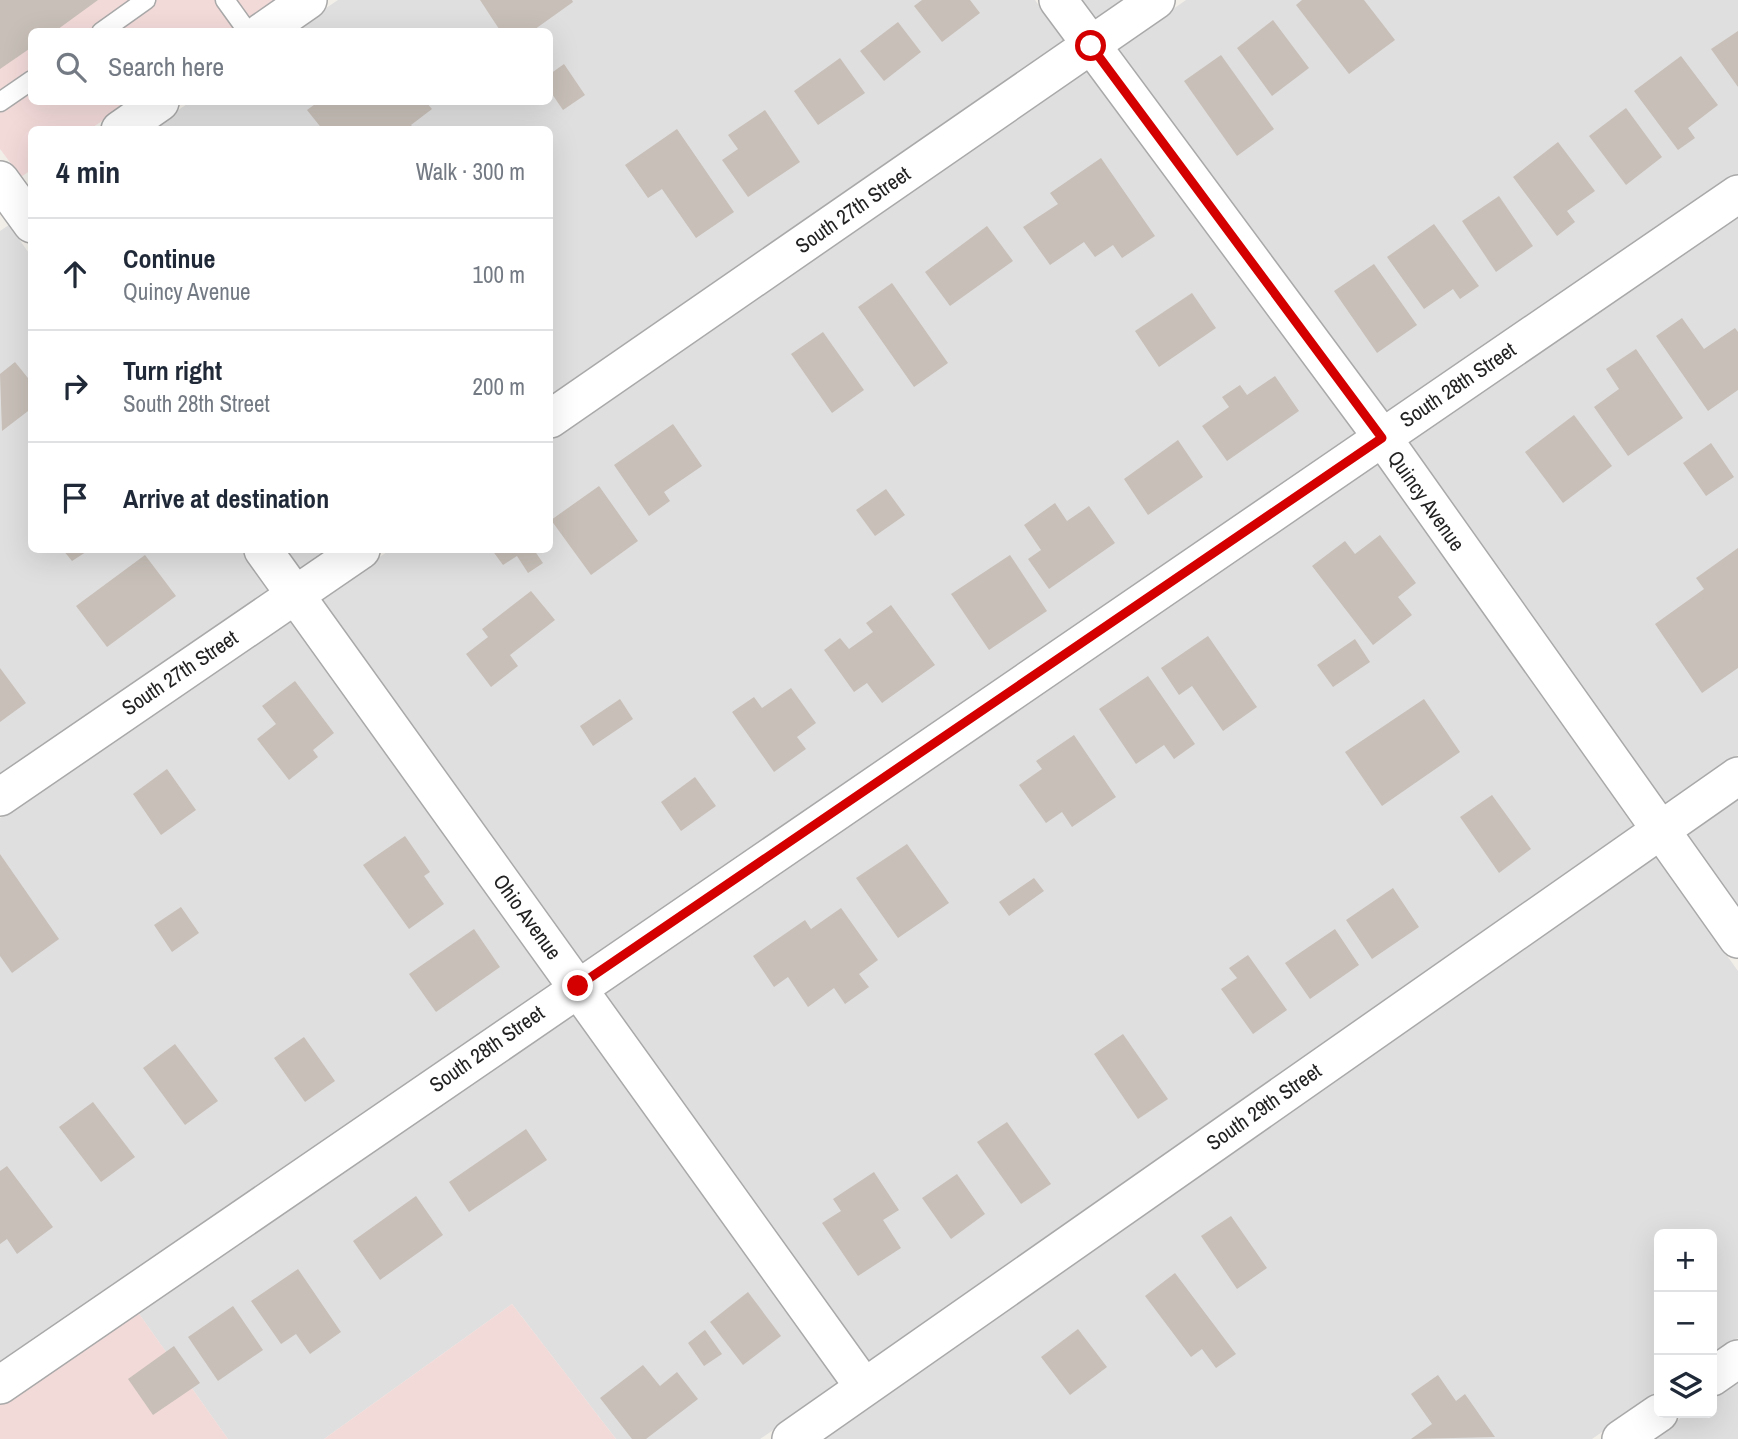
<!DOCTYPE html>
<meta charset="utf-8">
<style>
body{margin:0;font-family:"Archivo Narrow",sans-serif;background:#f6f6f7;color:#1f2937}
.controls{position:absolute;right:21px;bottom:21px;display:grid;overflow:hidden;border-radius:10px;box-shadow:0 7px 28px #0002}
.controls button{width:63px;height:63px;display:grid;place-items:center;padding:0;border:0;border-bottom:2px solid #e0e1e3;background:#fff;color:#1f2937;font:35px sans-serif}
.stop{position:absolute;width:21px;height:21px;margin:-16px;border:5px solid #d40000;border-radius:50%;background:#fff}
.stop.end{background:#d40000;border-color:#fff;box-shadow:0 2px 7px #0008}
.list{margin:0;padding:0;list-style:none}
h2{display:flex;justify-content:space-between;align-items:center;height:91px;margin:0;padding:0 28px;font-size:30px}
h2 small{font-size:23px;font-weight:400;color:#747a83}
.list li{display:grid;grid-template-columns:46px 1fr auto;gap:21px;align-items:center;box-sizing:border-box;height:112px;padding:0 28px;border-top:2px solid #e0e1e3}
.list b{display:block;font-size:26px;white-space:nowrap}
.list p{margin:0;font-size:23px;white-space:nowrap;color:#747a83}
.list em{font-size:23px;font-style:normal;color:#747a83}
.icon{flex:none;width:38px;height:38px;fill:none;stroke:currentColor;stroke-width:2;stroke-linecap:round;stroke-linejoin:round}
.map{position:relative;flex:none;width:1738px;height:1439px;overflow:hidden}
.search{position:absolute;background:#fff;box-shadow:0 7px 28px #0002;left:28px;top:28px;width:525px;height:77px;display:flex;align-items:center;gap:18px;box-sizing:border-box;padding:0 24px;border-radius:10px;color:#747a83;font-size:26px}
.panel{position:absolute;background:#fff;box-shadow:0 7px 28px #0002;left:28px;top:126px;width:525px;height:427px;border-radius:10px}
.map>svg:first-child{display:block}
</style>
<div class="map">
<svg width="1738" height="1439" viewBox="0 0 1738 1439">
<rect width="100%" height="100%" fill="#f2efe9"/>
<g fill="#e0dfdf">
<path d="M338 0H1035L1066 43 550 399V130H149L190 102H550V32L292 31Z"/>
<path d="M1081 0H1128L1097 22Z"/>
<path d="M1186 0H1738V174L1387 413 1116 49Z"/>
<path d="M1086 70 1357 435 583 962 320 597 390 550H550V439Z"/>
<path d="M1738 214V755L1665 806 1407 440Z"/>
<path d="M9 225 31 256 32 550H241L271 591 0 777V231Z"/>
<path d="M1376 461 1634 827 870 1362 602 990Z"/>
<path d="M287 550H331L301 570Z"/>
<path d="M290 619 552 984 0 1364V818Z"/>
<path d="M1738 796V907L1685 833Z"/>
<path d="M1654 854 1738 971V1338L1712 1356V1234H1659V1392L1592 1439H817Z"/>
<path d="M571 1011 840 1384 760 1439H616L512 1304 324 1439H228L137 1311Z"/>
<path d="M1738 1379V1439H1650L1688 1413H1712V1397Z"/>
</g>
<g fill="#f2dad9">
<path d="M0 0H279L233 31 32 32V102H131L90 129 32 130 31 170 21 177 0 149Z"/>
<path d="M512 1304 616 1439H324Z"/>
<path d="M137 1311 228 1439H0V1405Z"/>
</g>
<g fill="#c7bfb8">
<path d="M0 0H98L54 32H32V47L0 69Z"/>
<path d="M480 0H572L573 2 531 32H501Z"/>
<path d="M922 0H970L980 13 942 42 914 6Z"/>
<path d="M1302 0H1364L1395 40 1349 74 1296 5Z"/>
<path d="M1273 20 1309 68 1272 96 1237 48Z"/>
<path d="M898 22 921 52 884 81 860 51Z"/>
<path d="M1738 31V87L1711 49Z"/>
<path d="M1221 55 1274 129 1237 156 1184 81Z"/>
<path d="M1681 56 1718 105 1688 128 1695 138 1678 150 1634 91Z"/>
<path d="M840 58 865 93 818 125 794 91Z"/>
<path d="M564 64 585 95 563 110 550 91V74Z"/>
<path d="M318 102H426L432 109 411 125 415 130H323L307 110Z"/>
<path d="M1626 108 1662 157 1626 185 1589 136Z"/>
<path d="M765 110 800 162 748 197 722 160 738 149 728 135Z"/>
<path d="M677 129 734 212 696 238 662 189 648 198 625 165Z"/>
<path d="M1558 142 1595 191 1567 211 1575 222 1557 236 1513 177Z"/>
<path d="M1101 158 1155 236 1122 258 1113 245 1095 257 1084 242 1050 265 1023 227 1058 204 1050 193Z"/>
<path d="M1499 196 1533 246 1496 272 1462 221Z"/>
<path d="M1434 224 1479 286 1460 299 1453 289 1424 309 1387 257Z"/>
<path d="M987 226 1013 261 950 306 925 272Z"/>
<path d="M1374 264 1417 325 1377 353 1334 291Z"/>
<path d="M892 283 948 363 914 387 858 307Z"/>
<path d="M1192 293 1216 328 1159 367 1135 331Z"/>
<path d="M1682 318 1704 349 1735 328 1738 332V390L1708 411 1656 336Z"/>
<path d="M823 332 864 390 832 413 791 354Z"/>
<path d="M1636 349 1683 418 1628 456 1594 407 1619 389 1606 369Z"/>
<path d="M15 362 32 383V408L2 431 0 374Z"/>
<path d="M1275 376 1299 411 1227 461 1202 426 1229 407 1222 397 1240 385 1247 395Z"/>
<path d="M1574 415 1612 466 1563 503 1525 452Z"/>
<path d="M673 424 702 466 664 492 670 501 649 516 614 465Z"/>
<path d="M1178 440 1203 477 1148 515 1124 479Z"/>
<path d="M1711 443 1734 477 1706 496 1683 463Z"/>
<path d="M599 486 638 541 591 575 551 520Z"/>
<path d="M886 489 905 515 875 536 856 510Z"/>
<path d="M1055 503 1067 521 1089 506 1115 543 1049 589 1028 559 1041 550 1024 525Z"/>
<path d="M1380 535 1416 583 1398 597 1412 615 1373 645 1312 566 1345 541 1355 554Z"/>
<path d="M1738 548V668L1702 693 1655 624 1704 589 1696 578Z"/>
<path d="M63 550H89L72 561Z"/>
<path d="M492 550H534L543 563 528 573 517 556 503 565Z"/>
<path d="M145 555 176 596 107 647 76 606Z"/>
<path d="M1010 555 1047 611 989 650 951 594Z"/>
<path d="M531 591 555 620 510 655 518 666 491 687 466 654 488 637 482 629Z"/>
<path d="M891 605 935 665 882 703 867 683 854 692 824 650 840 638 849 649 873 632 866 623Z"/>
<path d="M1208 636 1257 707 1223 731 1192 686 1179 695 1161 668Z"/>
<path d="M1355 639 1370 662 1333 687 1317 665Z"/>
<path d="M0 668 26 703 0 722Z"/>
<path d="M1148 676 1195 744 1174 759 1164 745 1136 764 1099 709Z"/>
<path d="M295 681 334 733 313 750 318 757 289 780 257 739 276 724 262 706Z"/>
<path d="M791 688 816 723 797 737 806 749 774 772 732 712 754 697 762 708Z"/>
<path d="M620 699 633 719 593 746 580 726Z"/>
<path d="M1424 699 1460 752 1382 806 1345 752Z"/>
<path d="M1074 735 1116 797 1072 827 1062 812 1046 823 1019 785 1042 769 1036 761Z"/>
<path d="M167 769 196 810 161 835 133 794Z"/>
<path d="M695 777 716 806 681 831 661 802Z"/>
<path d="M1492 795 1531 849 1499 873 1460 817Z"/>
<path d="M405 836 430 872 424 876 444 904 409 929 363 865Z"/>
<path d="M907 844 949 903 898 938 856 878Z"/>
<path d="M0 854 59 939 12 973 0 956Z"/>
<path d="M1034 878 1044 891 1009 916 999 902Z"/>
<path d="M1393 888 1419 927 1372 959 1346 920Z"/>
<path d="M181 907 199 933 172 952 154 925Z"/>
<path d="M841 908 878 960 859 974 869 987 845 1004 834 988 808 1007 788 977 774 987 753 956 805 920 811 929Z"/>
<path d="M474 929 500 967 436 1012 409 974Z"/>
<path d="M1335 929 1359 965 1310 999 1285 963Z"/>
<path d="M1248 955 1287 1010 1253 1034 1221 989 1237 978 1229 968Z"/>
<path d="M1123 1034 1168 1099 1138 1119 1094 1054Z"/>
<path d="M304 1037 335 1081 305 1102 274 1058Z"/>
<path d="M175 1044 218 1101 185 1125 143 1068Z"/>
<path d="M93 1102 135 1157 101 1182 59 1127Z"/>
<path d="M1007 1122 1051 1184 1021 1204 977 1142Z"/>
<path d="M526 1129 547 1160 469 1212 449 1182Z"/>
<path d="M7 1166 53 1227 17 1254 7 1239 0 1244V1171Z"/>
<path d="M874 1172 899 1210 883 1220 901 1248 858 1276 822 1223 841 1211 833 1199Z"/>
<path d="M957 1174 985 1214 951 1239 922 1198Z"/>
<path d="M416 1196 443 1235 380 1280 353 1241Z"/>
<path d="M1231 1216 1267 1268 1237 1289 1201 1236Z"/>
<path d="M298 1269 341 1332 310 1354 296 1334 281 1344 251 1301Z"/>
<path d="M1175 1273 1236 1354 1216 1368 1202 1349 1191 1357 1145 1296Z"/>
<path d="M748 1292 781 1336 743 1365 710 1322Z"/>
<path d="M233 1306 263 1350 218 1381 188 1337Z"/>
<path d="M1078 1329 1107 1367 1070 1395 1041 1357Z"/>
<path d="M705 1330 722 1354 704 1366 688 1343Z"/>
<path d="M174 1346 200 1383 153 1415 128 1379Z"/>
<path d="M643 1365 660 1386 677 1372 698 1399 646 1439H632L600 1398Z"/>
<path d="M1438 1375 1456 1401 1465 1394 1495 1437 1411 1439 1432 1424 1411 1394Z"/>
</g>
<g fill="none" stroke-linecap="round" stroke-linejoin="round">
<g stroke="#a9a9a9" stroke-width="21">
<g id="lane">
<path d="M225 0 248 32"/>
<path d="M101 32 146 0"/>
<path d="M0 102 32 80"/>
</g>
</g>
<g stroke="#a9a9a9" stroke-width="40">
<g id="street">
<path d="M1058 0 1382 437 1738 939"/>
<path d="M262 32 308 0"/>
<path d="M120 130 160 102"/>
<path d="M0 180 32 224"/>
<path d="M550 419 1156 0"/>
<path d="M263 550 864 1387"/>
<path d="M0 797 361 550"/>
<path d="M1712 1377 1738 1359"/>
<path d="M0 1385 1738 194"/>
<path d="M791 1439 1738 776"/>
<path d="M1621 1439 1659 1413"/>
</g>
</g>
<use href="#lane" stroke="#fff" stroke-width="18"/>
<use href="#street" stroke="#fff" stroke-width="37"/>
</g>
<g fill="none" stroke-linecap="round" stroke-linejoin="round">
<path stroke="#d40000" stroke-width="9" d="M578 986 1382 438 1091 46"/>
</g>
<g text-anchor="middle" stroke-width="7" stroke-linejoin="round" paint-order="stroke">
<g font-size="21" fill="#222" stroke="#fff">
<text transform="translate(853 210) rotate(-35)" y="7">South 27th Street</text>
<text transform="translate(1458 385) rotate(-34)" y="7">South 28th Street</text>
<text transform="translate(1426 501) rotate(55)" y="7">Quincy Avenue</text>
<text transform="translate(180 673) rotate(-34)" y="7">South 27th Street</text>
<text transform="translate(527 917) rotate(54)" y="7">Ohio Avenue</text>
<text transform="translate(487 1049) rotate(-35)" y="7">South 28th Street</text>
<text transform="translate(1264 1107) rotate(-35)" y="7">South 29th Street</text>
</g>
</g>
</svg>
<div class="controls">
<button>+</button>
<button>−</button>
<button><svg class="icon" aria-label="layers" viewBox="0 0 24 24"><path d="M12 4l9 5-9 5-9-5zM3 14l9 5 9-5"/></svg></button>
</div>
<div class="stop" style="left:1091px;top:46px"></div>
<div class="stop end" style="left:578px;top:986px"></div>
<div class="search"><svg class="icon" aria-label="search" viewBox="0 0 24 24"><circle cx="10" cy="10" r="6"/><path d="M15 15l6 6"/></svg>Search here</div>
<section class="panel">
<h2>4 min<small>Walk · 300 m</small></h2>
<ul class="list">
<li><svg class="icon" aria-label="ahead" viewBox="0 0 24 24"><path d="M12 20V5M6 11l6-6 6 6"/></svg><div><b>Continue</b><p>Quincy Avenue</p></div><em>100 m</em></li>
<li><svg class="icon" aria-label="right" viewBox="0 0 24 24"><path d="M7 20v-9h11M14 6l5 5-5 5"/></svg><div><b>Turn right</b><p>South 28th Street</p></div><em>200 m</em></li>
<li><svg class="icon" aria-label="arrive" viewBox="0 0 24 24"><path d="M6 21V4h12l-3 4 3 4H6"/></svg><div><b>Arrive at destination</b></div></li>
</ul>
</section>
</div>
